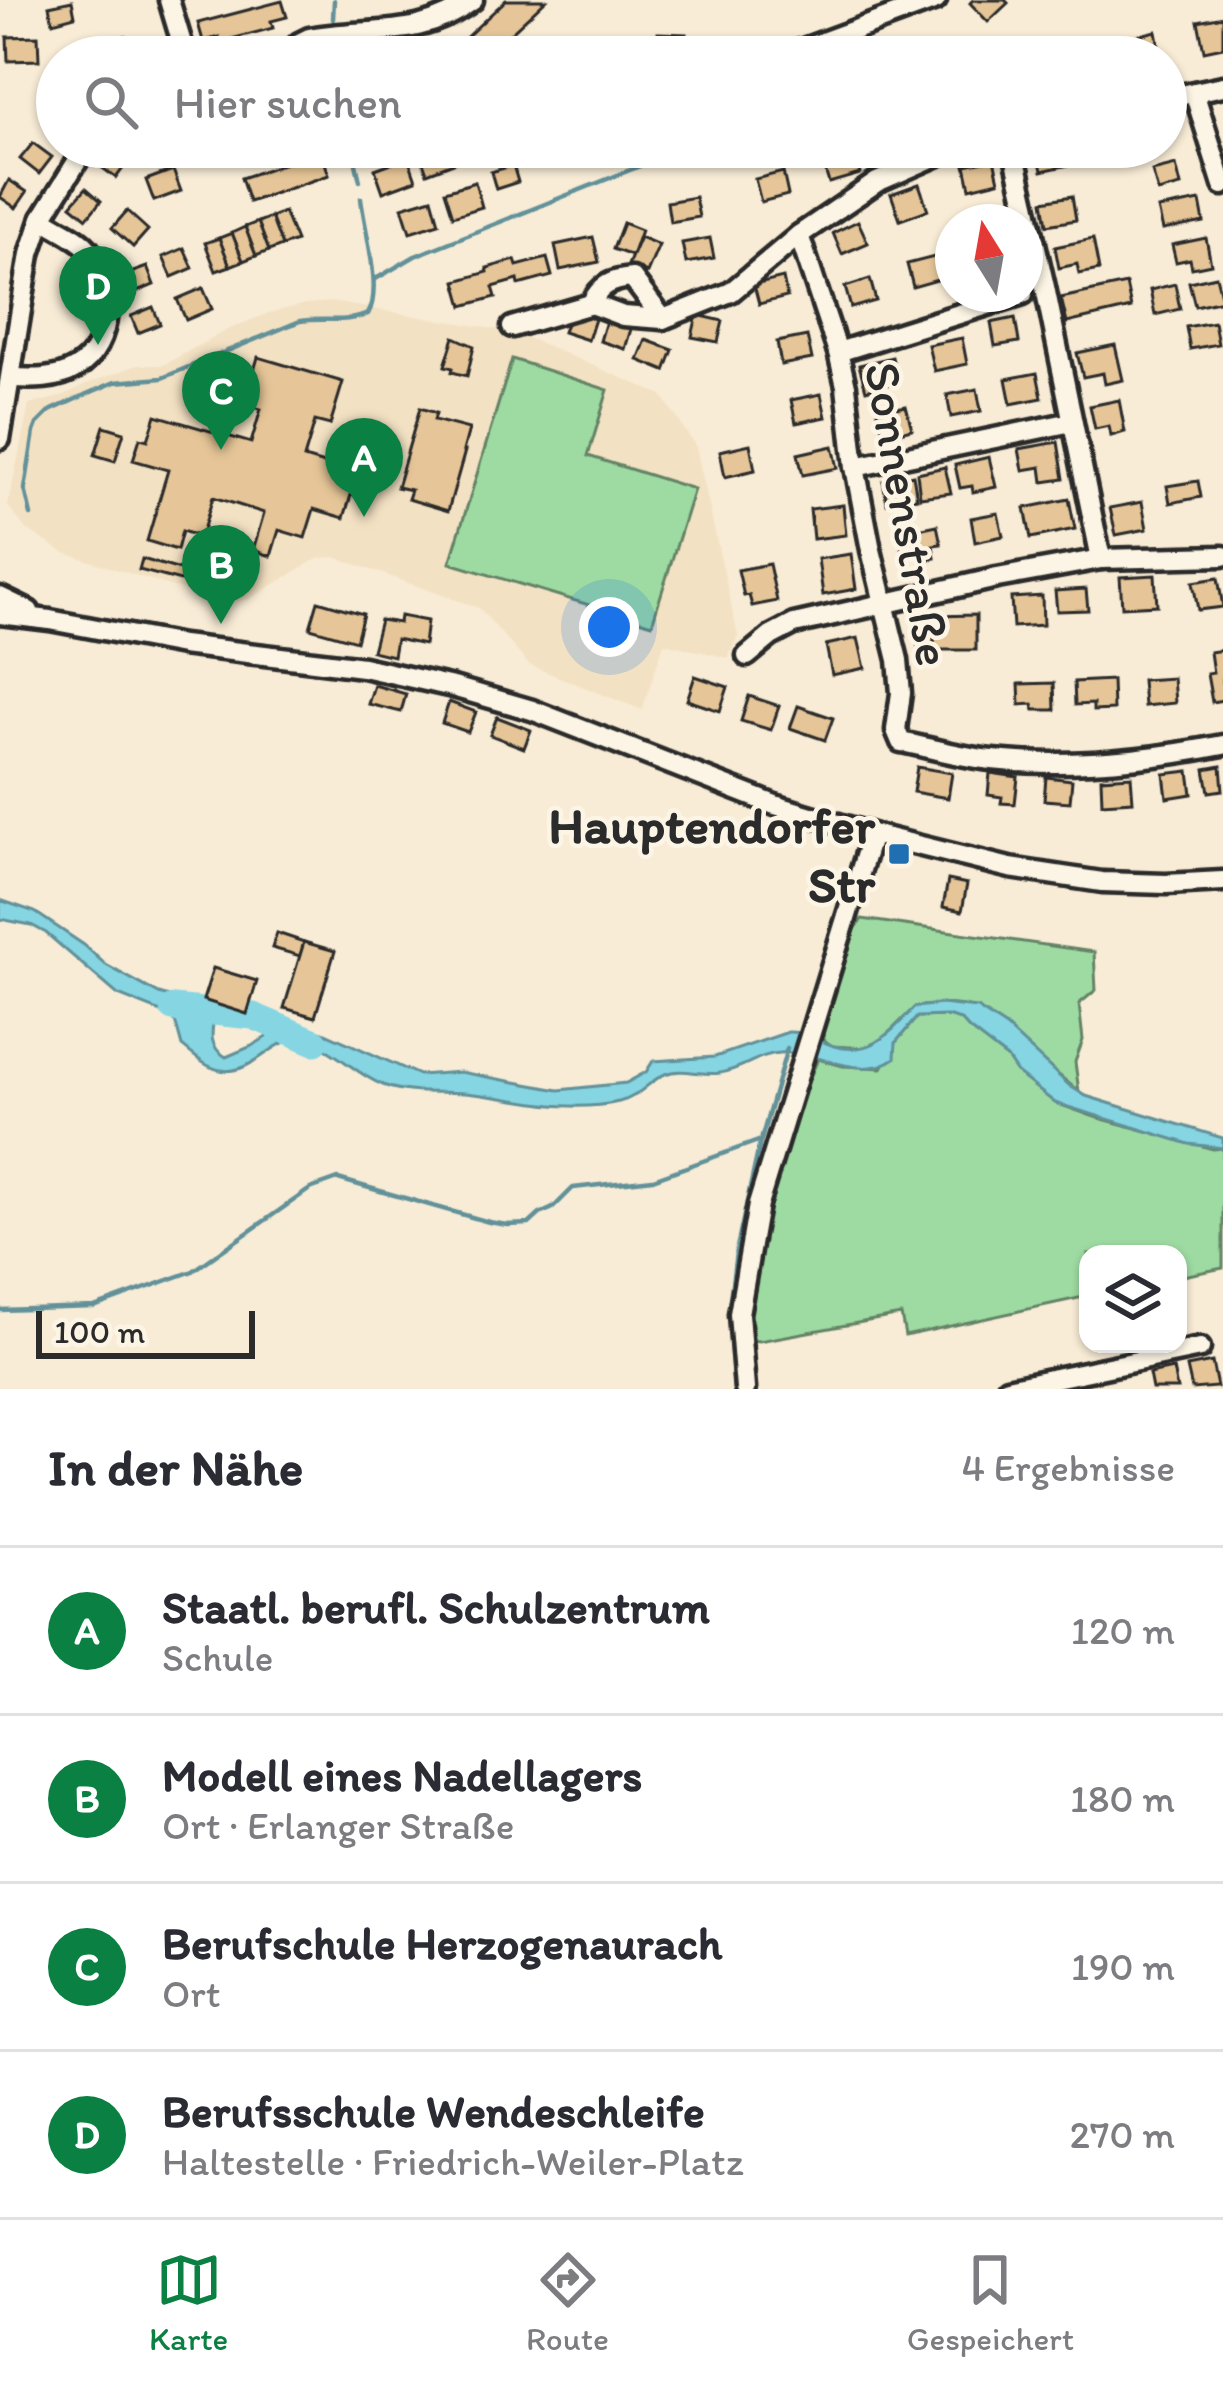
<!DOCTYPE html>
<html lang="de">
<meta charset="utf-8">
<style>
body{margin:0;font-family:Itim,sans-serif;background:#f2f2f3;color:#2b2b33}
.controls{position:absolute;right:36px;bottom:36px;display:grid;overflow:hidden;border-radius:24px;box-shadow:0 3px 9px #0004}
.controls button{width:108px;height:108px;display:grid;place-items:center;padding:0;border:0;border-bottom:3px solid #e1e1e2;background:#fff;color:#2b2b33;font:60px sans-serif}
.compass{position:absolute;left:935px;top:204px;width:108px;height:108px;border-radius:50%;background:#fff;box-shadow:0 3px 9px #0004;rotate:349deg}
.scale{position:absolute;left:36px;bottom:30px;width:219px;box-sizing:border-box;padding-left:12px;border:6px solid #2b2b2b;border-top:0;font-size:33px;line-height:42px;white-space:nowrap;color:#2b2b2b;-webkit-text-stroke:9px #fcf5e5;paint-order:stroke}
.you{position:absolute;left:609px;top:627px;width:42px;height:42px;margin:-30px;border:9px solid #fff;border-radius:50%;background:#1a73e8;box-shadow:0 0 0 18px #1a73e833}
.badge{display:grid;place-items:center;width:78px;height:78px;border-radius:50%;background:#0b8043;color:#fff;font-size:39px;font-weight:700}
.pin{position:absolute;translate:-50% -99px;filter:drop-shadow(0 3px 6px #0008)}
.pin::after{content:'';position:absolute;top:63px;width:42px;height:36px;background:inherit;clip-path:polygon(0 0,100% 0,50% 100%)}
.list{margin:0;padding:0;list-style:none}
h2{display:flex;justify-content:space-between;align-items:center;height:156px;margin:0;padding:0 48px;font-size:51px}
h2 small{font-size:39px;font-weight:400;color:#7c7c81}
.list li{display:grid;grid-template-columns:78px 1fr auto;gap:36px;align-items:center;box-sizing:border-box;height:168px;padding:0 48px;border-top:3px solid #e1e1e2}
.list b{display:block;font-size:45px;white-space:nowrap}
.list p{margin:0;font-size:39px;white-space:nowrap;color:#7c7c81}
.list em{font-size:39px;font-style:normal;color:#7c7c81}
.icon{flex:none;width:66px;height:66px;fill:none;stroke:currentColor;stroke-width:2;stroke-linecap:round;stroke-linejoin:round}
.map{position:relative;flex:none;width:1223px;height:1389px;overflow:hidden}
.search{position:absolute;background:#fff;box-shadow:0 3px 9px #0004;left:36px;right:36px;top:36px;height:132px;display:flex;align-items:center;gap:30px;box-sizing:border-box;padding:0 42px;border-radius:66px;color:#7c7c81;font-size:45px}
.sheet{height:828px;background:#fff}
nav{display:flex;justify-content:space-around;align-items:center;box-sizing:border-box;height:168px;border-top:3px solid #e1e1e2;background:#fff;font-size:33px;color:#7c7c81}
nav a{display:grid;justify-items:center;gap:6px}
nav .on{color:#0b8043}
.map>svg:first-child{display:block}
</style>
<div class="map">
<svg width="1223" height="1389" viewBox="0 0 1223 1389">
<rect width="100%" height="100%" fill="#f8ecd6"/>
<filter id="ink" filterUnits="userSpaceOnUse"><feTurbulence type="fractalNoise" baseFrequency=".00833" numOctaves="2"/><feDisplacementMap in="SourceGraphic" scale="24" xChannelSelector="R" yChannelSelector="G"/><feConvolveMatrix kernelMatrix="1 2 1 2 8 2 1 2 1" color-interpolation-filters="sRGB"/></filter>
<g filter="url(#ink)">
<path fill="#f3e1c3" d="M331 302 514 332 662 395 696 447 738 636 728 658 664 643 642 710 529 665 479 608 335 557 318 558 248 600 217 601 62 552 25 528 8 506 29 405 60 397 89 383 138 365H163L229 329 269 313 306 304Z"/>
<g fill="#9edba2" stroke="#648366" stroke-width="3">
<path d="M512 359 608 390 588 456 694 489 652 624 450 563Z"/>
<path d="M862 919 1094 952 1096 990 1079 1004 1083 1040 1075 1062 1079 1092 988 1016C968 1001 940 1004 915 1007L881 1041 868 1048 832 1046 824 1040 822 1025 842 949Z"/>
<path d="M947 1016 961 1020 969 1029 1007 1058 1018 1073 1055 1103 1095 1117 1213 1149 1223 1148V1268L1178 1277V1254H1088V1296L905 1336 901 1315 759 1341 750 1340C743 1253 782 1138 818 1059L843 1066 882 1068 896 1042 917 1017Z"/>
</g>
<path fill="#86d5e2" stroke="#629199" stroke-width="3" d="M0 900 35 912 84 945 106 965 159 994 197 1005 214 1017C211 1035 209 1047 226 1057L252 1046 289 1023 323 1032 419 1075 460 1072 559 1090 626 1083 646 1072 653 1061 715 1057 788 1032C806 1031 818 1041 834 1046 872 1057 891 1031 915 1007L941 1004 977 1008 1006 1027 1070 1086 1086 1096 1223 1138V1148L1189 1144 1055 1103 1017 1073 1007 1058 969 1029 961 1020 947 1016 917 1017 896 1042 895 1058C861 1083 818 1050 780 1053 759 1054 741 1070 720 1073 702 1076 682 1067 665 1074 649 1081 638 1098 619 1102 568 1113 523 1100 474 1094 444 1090 412 1096 383 1085 355 1074 333 1047 303 1040 273 1033 249 1085 211 1067 201 1063 190 1052 182 1046L174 1017 118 995 46 933 31 925 0 919Z"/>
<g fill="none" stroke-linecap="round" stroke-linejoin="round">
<g stroke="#629199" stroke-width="4.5">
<path d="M333 19 334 0"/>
<path d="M752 57 909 0"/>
<path d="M352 147 360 181"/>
<path d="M374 280 415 256 640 166 649 160 659 147"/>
<path d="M31 515 25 489 34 432 37 424 50 411 89 393 115 382 162 378 300 321C324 317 345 324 368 314 383 290 364 228 361 198"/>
<path d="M729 1308 736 1252 760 1142"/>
<path d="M0 1310 94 1307 193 1271 310 1189 338 1179 489 1222 507 1225 529 1224 540 1214 553 1208 573 1188 653 1179 761 1140 787 1048"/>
<path d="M729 1326 734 1389"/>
</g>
<path stroke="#86d5e2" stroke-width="27" d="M173 1008 253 1016 315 1042"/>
</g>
<g fill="#e6c698" stroke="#2b2b2b" stroke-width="3">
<path d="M506 0H546L485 57H471L459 44Z"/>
<path d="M973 0H1005L1008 3 988 22 970 3Z"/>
<path d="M72 1 75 16 53 22 49 6Z"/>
<path d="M282 1 287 17 271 21 273 28 220 42 219 37 203 41 198 23Z"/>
<path d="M1223 16V47L1204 51 1198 21Z"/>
<path d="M1156 31 1161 57H1131L1127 38Z"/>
<path d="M658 33 686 34 685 57 657 56Z"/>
<path d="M38 36 39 60 8 61 7 37Z"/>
<path d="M125 36 132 55 105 57 101 44Z"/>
<path d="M33 143 52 157 39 174 20 159Z"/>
<path d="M159 147H172L175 153 142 167 138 155Z"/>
<path d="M430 147H451L456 162 427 173 419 151Z"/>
<path d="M1037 147H1074L1077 163 1042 171Z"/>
<path d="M853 148 860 174 829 183 821 157Z"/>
<path d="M108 149 127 163 116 178 97 164Z"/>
<path d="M321 151 329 175 249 202 241 178Z"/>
<path d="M408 157 416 180 383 192 375 169Z"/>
<path d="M994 159 999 181 970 188 965 165Z"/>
<path d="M513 165 518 182 496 189 491 172Z"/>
<path d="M1176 165 1181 186 1158 192 1152 171Z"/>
<path d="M173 170 181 191 154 201 146 180Z"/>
<path d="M783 172 788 195 761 202 755 179Z"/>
<path d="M9 180 27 192 16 208 0 197Z"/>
<path d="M475 182 482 207 453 216 445 191Z"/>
<path d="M919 184 928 210 900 220 891 194Z"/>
<path d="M86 188 101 201 87 218 71 205Z"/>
<path d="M1072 196 1076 220 1047 225 1043 201Z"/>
<path d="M695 197 699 217 670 222 667 202Z"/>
<path d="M432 198 439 223 410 232 402 207Z"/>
<path d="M1200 201 1204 222 1163 230 1158 209Z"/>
<path d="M127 211 148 230 133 247 112 228Z"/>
<path d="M284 212 296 241 282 246 271 217Z"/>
<path d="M271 217 282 246 269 251 258 222Z"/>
<path d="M858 221 868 243 842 254 833 233Z"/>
<path d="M258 222 269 251 256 256 245 227Z"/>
<path d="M623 223 641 230 632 256 613 249Z"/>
<path d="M245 227 256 256 243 261 232 233Z"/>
<path d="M232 233 243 261 230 266 219 238Z"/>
<path d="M593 237 599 262 560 270 555 245Z"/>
<path d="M640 237 659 245 647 273 628 265Z"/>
<path d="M219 238 230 266 216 271 205 243Z"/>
<path d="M710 238 714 258 686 263 682 243Z"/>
<path d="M1206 238 1211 264 1192 268 1190 259 1176 262 1172 245Z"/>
<path d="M1093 239 1099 270 1079 274 1077 264 1059 268 1055 247Z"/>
<path d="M184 248 193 268 172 277 163 257Z"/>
<path d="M942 255 948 277 913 287 907 264Z"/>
<path d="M547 258 552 276 519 285 518 280 493 287 496 297 463 306 456 281 488 272 487 268 515 260 517 266Z"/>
<path d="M147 267 154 285 132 294 125 275Z"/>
<path d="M1216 276 1222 300 1195 306 1189 282Z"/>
<path d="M783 278 787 297 759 304 754 285Z"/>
<path d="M870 279 876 301 851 308 845 287Z"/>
<path d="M1126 284 1131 308 1067 323 1061 298Z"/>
<path d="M1175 284 1180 309 1155 315 1150 290Z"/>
<path d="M203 288 212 309 186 320 177 299Z"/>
<path d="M153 307 160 324 138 333 131 316Z"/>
<path d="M570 311 595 319 588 340 563 332Z"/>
<path d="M697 315 723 321 718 342 692 337Z"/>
<path d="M1015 318 1019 342 995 346 991 323Z"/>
<path d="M606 321 631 329 625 349 600 341Z"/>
<path d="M1214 322 1218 344 1190 349 1186 327Z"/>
<path d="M807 336 812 359 781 365 777 342Z"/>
<path d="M454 337 474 346 467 376 452 372 453 368 445 366Z"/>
<path d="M962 338 967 364 934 371 928 345Z"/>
<path d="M646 340 673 350 665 371 638 360Z"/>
<path d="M1115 345 1123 380 1105 384 1103 373 1083 377 1077 353Z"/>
<path d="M258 357 343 382 330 425 315 421 304 458 367 477 361 498 351 495 344 518 314 509 305 538 279 530 271 556 253 550 264 513 213 497 201 537 182 531 177 550 147 541 168 470 133 460 140 438 148 440 156 415 251 443 261 409 253 407 259 384 251 381Z"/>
<path d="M892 357 898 382 866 390 859 365Z"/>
<path d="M1037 373 1042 398 1011 404 1006 379Z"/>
<path d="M977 389 981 411 951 417 947 395Z"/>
<path d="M821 394 826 417 796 423 791 400Z"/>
<path d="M1119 400 1125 432 1111 436 1109 426 1095 429 1090 406Z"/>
<path d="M906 406 912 429 884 436 878 412Z"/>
<path d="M420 408 436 413 434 420 469 429 463 451H465L448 511 408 499 411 490 397 487Z"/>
<path d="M104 426 124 432 115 461 95 455Z"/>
<path d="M1058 442 1064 479 1043 482 1041 467 1023 470 1019 449Z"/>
<path d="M750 444 755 470 725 477 720 451Z"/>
<path d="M833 446 838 468 803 475 798 454Z"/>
<path d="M989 457 996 487 973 492 972 486 960 488 955 465Z"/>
<path d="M945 467 951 493 920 497 917 473Z"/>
<path d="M913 475 917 498 887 503 883 481Z"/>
<path d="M1198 481 1201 497 1170 503 1167 486Z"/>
<path d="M1069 499 1075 529 1031 538 1025 508Z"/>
<path d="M1142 502 1147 529 1116 535 1110 508Z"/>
<path d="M843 505 846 535 813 539 810 509Z"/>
<path d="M998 513 1003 536 975 542 971 518Z"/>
<path d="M937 525 941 544 933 545 935 558 920 561 917 550 903 553 899 533Z"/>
<path d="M851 554 856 589 823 595 818 559Z"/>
<path d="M142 559 191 573 188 583 139 570Z"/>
<path d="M769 564 777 601 752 606 749 595 744 596 738 570Z"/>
<path d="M1155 575 1157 605 1122 607 1120 577Z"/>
<path d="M1218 578 1223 607 1198 610 1193 582Z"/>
<path d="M1086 589 1088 610 1057 611 1055 591Z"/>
<path d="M1042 596 1043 625 1013 627 1011 598Z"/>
<path d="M318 601 363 614 356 641 310 628Z"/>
<path d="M976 615V650H934V616Z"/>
<path d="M400 616 427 621 424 645 396 639 393 656 372 651 380 620 399 623Z"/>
<path d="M920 621H934V650L938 658 936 662 921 668 915 627Z"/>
<path d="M858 638 865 668 832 675 826 645Z"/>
<path d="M1223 650V700L1212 702 1207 674 1213 673 1210 652Z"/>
<path d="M695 676 728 687 720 711 687 700Z"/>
<path d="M1173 678 1175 703 1144 706 1142 680Z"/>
<path d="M1112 680 1113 710 1093 711V704L1075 705 1074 682Z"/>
<path d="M1054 683 1055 710H1034L1033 704 1020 705 1019 684Z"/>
<path d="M374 685 406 694 401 712 368 704Z"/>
<path d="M749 696 779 706 771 730 741 721Z"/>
<path d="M449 702 476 712 468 732 442 723Z"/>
<path d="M798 706 833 718 825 740 790 728Z"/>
<path d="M497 717 531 730 524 748 490 735Z"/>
<path d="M1221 766 1223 790 1209 792 1205 769Z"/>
<path d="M917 767 952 773 948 798 913 792Z"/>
<path d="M1189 771 1192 794 1167 798 1164 774Z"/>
<path d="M990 773 1018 777 1015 804 1001 803 1002 797 988 795Z"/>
<path d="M1131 776 1133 801 1102 803 1101 778Z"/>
<path d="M1046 777 1072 780 1070 802 1044 800Z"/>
<path d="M948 880 967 884 962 911 943 907Z"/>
<path d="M277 933 304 942 300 956 272 948Z"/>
<path d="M304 942 335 951 315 1017 284 1008Z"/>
<path d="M213 968 257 981 247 1014 203 1000Z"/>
<path d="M1212 1362 1217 1387 1192 1389 1187 1367Z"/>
<path d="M1173 1369 1177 1389H1152L1149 1374Z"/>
</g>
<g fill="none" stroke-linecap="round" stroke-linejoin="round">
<g stroke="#2b2b2b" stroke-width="27">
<g id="minor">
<path d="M169 0 186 57"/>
<path d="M287 57 299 43 309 38C368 27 421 40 473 0"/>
<path d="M345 57 359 51 374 32"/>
<path d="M782 57 936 0"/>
<path d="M1194 92 1223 185"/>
<path d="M1166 98 1223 86"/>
<path d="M957 147 877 182 799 235 838 352 846 386 855 467 871 550 898 660 901 693 896 730 901 742C931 748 962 757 992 760 1070 768 1147 760 1223 745"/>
<path d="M1013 147 1045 287 1101 559"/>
<path d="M591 304C600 285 611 280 632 278L663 319"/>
<path d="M512 327 591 304 623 316 663 319 731 292 799 235"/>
<path d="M838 352 1023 294"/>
<path d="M12 378C33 379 57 380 76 368 114 346 116 281 89 250 78 236 57 229 42 218"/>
<path d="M0 439 30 254 42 218 86 147"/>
<path d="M855 467 1072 422"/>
<path d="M0 597 29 611"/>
<path d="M0 614 50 620 182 645 363 667 453 687 532 710 775 805 872 834 1010 868 1102 882 1166 884 1223 881"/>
<path d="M747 656 771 636 794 624 997 578 1101 559 1223 556"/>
<path d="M1007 1388 1200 1348"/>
<path d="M745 1389 739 1314 758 1205 872 834"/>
</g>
</g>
<use href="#minor" stroke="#fcf5e5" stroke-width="18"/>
</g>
</g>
<rect fill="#1f6fb2" stroke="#fcf5e5" stroke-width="4.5" x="887" y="842" width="24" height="24" rx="6"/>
<g text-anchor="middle" stroke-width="9" stroke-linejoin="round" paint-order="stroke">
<g font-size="51" fill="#2b2b2b" stroke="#fcf5e5">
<text transform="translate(909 514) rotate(80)" y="18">Sonnenstraße</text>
</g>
<g font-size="51" font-weight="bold" fill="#2b2b2b" stroke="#fcf5e5" text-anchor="end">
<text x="875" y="843">Hauptendorfer<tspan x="875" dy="59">Str</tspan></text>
</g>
</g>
</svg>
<div class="controls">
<button><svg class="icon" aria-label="layers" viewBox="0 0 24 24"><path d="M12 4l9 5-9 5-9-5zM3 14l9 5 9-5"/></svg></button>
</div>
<svg class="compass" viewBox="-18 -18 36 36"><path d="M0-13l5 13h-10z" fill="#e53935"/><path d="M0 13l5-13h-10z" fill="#7c7c81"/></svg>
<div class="scale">100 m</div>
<div class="you"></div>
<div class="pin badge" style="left:364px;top:517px">A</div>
<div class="pin badge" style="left:221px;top:624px">B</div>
<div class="pin badge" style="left:221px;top:450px">C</div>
<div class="pin badge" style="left:98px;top:345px">D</div>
<div class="search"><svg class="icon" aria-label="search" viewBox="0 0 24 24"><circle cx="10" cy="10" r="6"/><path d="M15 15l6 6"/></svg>Hier suchen</div>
</div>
<section class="sheet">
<h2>In der Nähe<small>4 Ergebnisse</small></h2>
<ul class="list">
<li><span class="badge">A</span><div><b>Staatl. berufl. Schulzentrum</b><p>Schule</p></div><em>120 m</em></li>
<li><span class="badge">B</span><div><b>Modell eines Nadellagers</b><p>Ort · Erlanger Straße</p></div><em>180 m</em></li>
<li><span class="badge">C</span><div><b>Berufschule Herzogenaurach</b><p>Ort</p></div><em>190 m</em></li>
<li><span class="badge">D</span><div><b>Berufsschule Wendeschleife</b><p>Haltestelle · Friedrich-Weiler-Platz</p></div><em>270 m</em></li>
</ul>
</section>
<nav>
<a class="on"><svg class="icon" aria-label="map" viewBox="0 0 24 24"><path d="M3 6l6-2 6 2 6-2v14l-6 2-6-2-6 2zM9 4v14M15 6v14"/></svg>Karte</a>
<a><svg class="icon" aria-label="directions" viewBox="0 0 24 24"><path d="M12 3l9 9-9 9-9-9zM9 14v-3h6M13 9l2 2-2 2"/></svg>Route</a>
<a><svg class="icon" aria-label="saved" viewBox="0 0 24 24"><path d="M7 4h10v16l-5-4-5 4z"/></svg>Gespeichert</a>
</nav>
